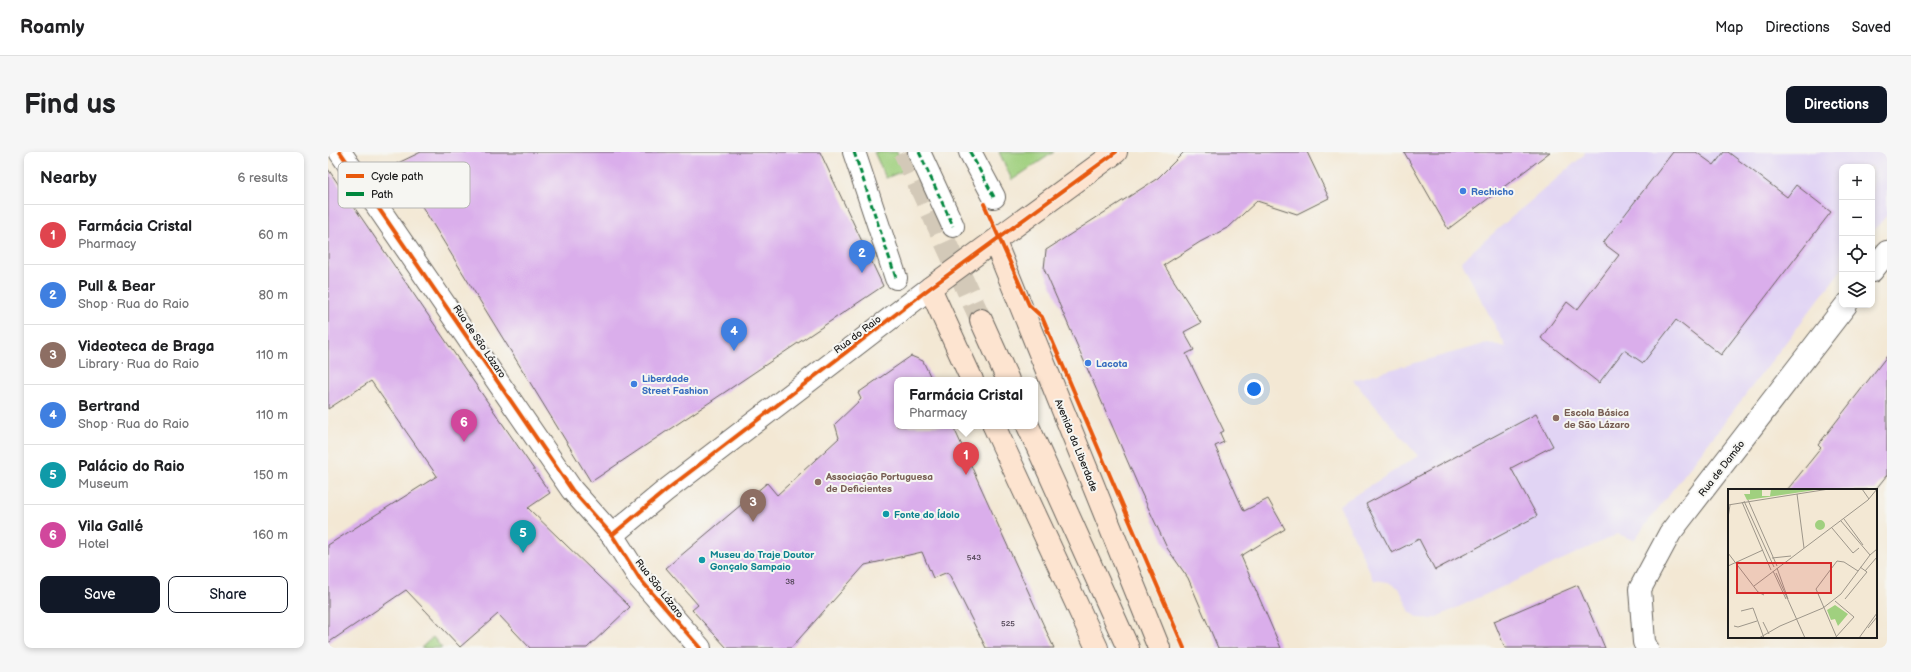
<!DOCTYPE html>
<meta charset="utf-8">
<style>
body{margin:0;font-family:"Balsamiq Sans",sans-serif;background:#f6f6f6;color:#202124}
.controls{position:absolute;right:12px;top:12px;display:grid;overflow:hidden;border-radius:8px;box-shadow:0 2px 6px #0003}
.controls button{width:36px;height:36px;display:grid;place-items:center;padding:0;border:0;border-bottom:1px solid #e0e0e0;background:#fff;color:#202124;font:20px sans-serif}
.you{position:absolute;left:926px;top:237px;width:14px;height:14px;margin:-10px;border:3px solid #fff;border-radius:50%;background:#1a73e8;box-shadow:0 0 0 6px #1a73e833}
.badge{display:grid;place-items:center;width:26px;height:26px;border-radius:50%;background:#111827;color:#fff;font-size:13px;font-weight:700}
.pin{position:absolute;translate:-50% -33px;filter:drop-shadow(0 1px 2px #0008)}
.pin::after{content:'';position:absolute;top:21px;width:14px;height:12px;background:inherit;clip-path:polygon(0 0,100% 0,50% 100%)}
.popup{position:absolute;left:566px;top:225px;width:144px;height:52px;box-sizing:border-box;display:grid;place-content:center;border-radius:8px;background:#fff;filter:drop-shadow(0 1px 3px #0005);font-size:13px;white-space:nowrap;color:#757577}
.popup b{font-size:15px;color:#202124}
.popup::after{content:'';position:absolute;left:50%;top:100%;margin-left:-8px;border:8px solid transparent;border-top-color:#fff}
.list{margin:0;padding:0;list-style:none}
h2{display:flex;justify-content:space-between;align-items:center;height:52px;margin:0;padding:0 16px;font-size:17px}
h2 small{font-size:13px;font-weight:400;color:#757577}
.list li{display:grid;grid-template-columns:26px 1fr auto;gap:12px;align-items:center;box-sizing:border-box;height:60px;padding:0 16px;border-top:1px solid #e0e0e0}
.list b{display:block;font-size:15px;white-space:nowrap}
.list p{margin:0;font-size:13px;white-space:nowrap;color:#757577}
.list em{font-size:13px;font-style:normal;color:#757577}
.actions{display:flex;gap:8px;padding:12px 16px}
.actions a{flex:1;padding:9px 0;border:1px solid #111827;border-radius:8px;text-align:center;font-size:14px;color:#111827}
.actions .main{background:#111827;color:#fff}
.icon{flex:none;width:22px;height:22px;fill:none;stroke:currentColor;stroke-width:2;stroke-linecap:round;stroke-linejoin:round}
.map{position:relative;flex:none;width:1559px;height:496px;overflow:hidden;border-radius:8px}
header{display:flex;align-items:center;gap:24px;box-sizing:border-box;height:56px;padding:0 20px;background:#fff;border-bottom:1px solid #e0e0e0}
header strong{font-size:19px}
nav{display:flex;gap:22px;margin-inline-start:auto;font-size:14px}
.intro{display:flex;align-items:center;justify-content:space-between;box-sizing:border-box;height:96px;padding:0 24px}
h1{margin:0;font-size:28px}
.button{padding:10px 18px;border-radius:8px;background:#111827;color:#fff;font-size:14px;font-weight:700}
main{display:flex;gap:24px;padding:0 24px}
aside{flex:1;background:#fff;border-radius:8px;box-shadow:0 2px 6px #0003}
.map>svg:first-child{display:block}
</style>
<header>
<strong>Roamly</strong>
<nav><a>Map</a><a>Directions</a><a>Saved</a></nav>
</header>
<div class="intro"><h1>Find us</h1><a class="button">Directions</a></div>
<main>
<aside>
<h2>Nearby<small>6 results</small></h2>
<ul class="list">
<li><span class="badge" style="background:#e0444e">1</span><div><b>Farmácia Cristal</b><p>Pharmacy</p></div><em>60 m</em></li>
<li><span class="badge" style="background:#3f7fe0">2</span><div><b>Pull &amp; Bear</b><p>Shop · Rua do Raio</p></div><em>80 m</em></li>
<li><span class="badge" style="background:#8d6e63">3</span><div><b>Videoteca de Braga</b><p>Library · Rua do Raio</p></div><em>110 m</em></li>
<li><span class="badge" style="background:#3f7fe0">4</span><div><b>Bertrand</b><p>Shop · Rua do Raio</p></div><em>110 m</em></li>
<li><span class="badge" style="background:#0f9aa8">5</span><div><b>Palácio do Raio</b><p>Museum</p></div><em>150 m</em></li>
<li><span class="badge" style="background:#d1479c">6</span><div><b>Vila Gallé</b><p>Hotel</p></div><em>160 m</em></li>
</ul>
<div class="actions"><a class="main">Save</a><a>Share</a></div>
</aside>
<div class="map">
<svg width="1559" height="496" viewBox="0 0 1559 496">
<rect width="100%" height="100%" fill="#f6f6f2"/>
<filter id="ink" filterUnits="userSpaceOnUse"><feTurbulence type="fractalNoise" baseFrequency=".025" numOctaves="2"/><feDisplacementMap in="SourceGraphic" scale="8" xChannelSelector="R" yChannelSelector="G"/><feConvolveMatrix kernelMatrix="1 2 1 2 8 2 1 2 1" color-interpolation-filters="sRGB"/></filter>
<filter id="wash" filterUnits="userSpaceOnUse"><feTurbulence type="fractalNoise" baseFrequency=".012" numOctaves="4" result="noise"/><feDisplacementMap in="SourceGraphic" scale="16" xChannelSelector="R" yChannelSelector="G"/><feGaussianBlur stdDeviation="0.9" result="paint"/><feColorMatrix in="noise" values="0 0 0 0 0 0 0 0 0 0 0 0 0 0 0 0 0 1.4 0 .05"/><feComposite in="paint" operator="in"/></filter>
<g filter="url(#wash)">
<rect width="100%" height="100%" fill="#f3e8d4"/>
<path fill="#e1d4f4" d="M1256 0H1559V63L1544 81V15H1514V117L1306 388 1290 382 1104 467 1091 466 1082 460 1071 436 1060 430 1046 428 1011 353 1090 304 1025 228 1160 191 1178 195 1133 109 1257 2Z"/>
<g fill="#a0d07f" stroke="#5e764e">
<path d="M546 0H569L577 18 558 26Z"/>
<path d="M671 0H726L684 28Z"/>
<path d="M105 485 114 496H93Z"/>
</g>
<g id="blocks">
<g fill="#daaeeb">
<path d="M93 0H492L555 134 263 330 68 12Z"/>
<path d="M856 0H979L1001 46 969 62 929 49 901 75 872 90 836 113 873 171 856 180 866 198 858 202 896 279 892 281 896 290 887 294 916 359 940 347 957 377 913 404 953 496H890L860 426 839 396 812 338 716 117 718 98 830 26Z"/>
<path d="M1076 0H1222L1120 77Z"/>
<path d="M1345 0H1368L1386 13 1396 0H1400L1459 45 1468 33 1503 60 1393 203 1348 168 1315 211 1296 198 1271 231 1213 186 1239 150 1249 158 1291 103 1275 91Z"/>
<path d="M0 17 222 341 200 356 302 455 259 496H202L170 462 132 495 78 438 0 491V393L109 324 43 229 0 257Z"/>
<path d="M583 204 595 209 604 228H569V274H625L726 496H658L620 420 605 426 594 400 537 413 463 496H399L364 458 370 453 338 416 439 331 449 343 511 286 507 272 533 247 530 241Z"/>
<path d="M1559 204V323L1547 338H1459L1493 296 1490 293Z"/>
<path d="M1208 262 1225 294 1183 316 1209 364 1107 418 1091 387 1064 401 1038 352Z"/>
<path d="M1250 433 1277 496H1177L1166 469Z"/>
</g>
</g>
</g>
<g filter="url(#ink)">
<use href="#blocks" fill-opacity="0" stroke="#67635c" stroke-width="1"/>
<g fill="none" stroke-linecap="round" stroke-linejoin="round">
<path stroke="#d3c9b8" stroke-width="22" stroke-dasharray="22 11" stroke-linecap="butt" d="M576 0 653 168"/>
<g stroke="#67635c" stroke-width="24">
<g id="street">
<path d="M12 0 244 338 284 383 312 427 372 496"/>
<path d="M526 0 568 126"/>
<path d="M591 0 625 74"/>
<path d="M642 0 666 45"/>
<path d="M1544 119 1559 100"/>
<path d="M284 383 337 339 602 136"/>
<path d="M1319 496 1316 490 1312 437 1342 381 1518 153"/>
</g>
</g>
<g stroke="#67635c" stroke-width="24">
<g id="secondary">
<path d="M667 90 831 496"/>
<path d="M653 168 680 228"/>
<path d="M644 228 602 136 788 0"/>
<path d="M666 274 769 496"/>
<path d="M700 274 800 496"/>
</g>
</g>
<use href="#street" stroke="#fff" stroke-width="22"/>
<use href="#secondary" stroke="#fde4d0" stroke-width="22"/>
<g stroke="#00873e" stroke-width="3" stroke-dasharray="6 3" stroke-linecap="butt">
<path d="M526 0 568 126"/>
<path d="M591 0 625 74"/>
<path d="M642 0 666 45"/>
</g>
<g stroke="#f6f6f2" stroke-width="6">
<g id="cycleway">
<path d="M12 0 244 338 284 383 312 427 372 496"/>
<path d="M656 52 701 153 714 165 856 496"/>
<path d="M284 383 337 339 602 136 788 0"/>
</g>
</g>
<use href="#cycleway" stroke="#e8590c" stroke-width="4"/>
</g>
</g>
<g fill="#3f7fe0" stroke="#f6f6f2" stroke-width="1.5">
<circle cx="1135" cy="39" r="4"/>
<circle cx="760" cy="211" r="4"/>
<circle cx="306" cy="232" r="4"/>
</g>
<g fill="#8d6e63" stroke="#f6f6f2" stroke-width="1.5">
<circle cx="1228" cy="266" r="4"/>
<circle cx="490" cy="330" r="4"/>
</g>
<g fill="#0f9aa8" stroke="#f6f6f2" stroke-width="1.5">
<circle cx="558" cy="362" r="4"/>
<circle cx="374" cy="408" r="4"/>
</g>
<g text-anchor="middle" stroke-width="4" stroke-linejoin="round" paint-order="stroke">
<g font-size="8" fill="#4c4050">
<text x="646" y="408">543</text>
<text x="462" y="432">38</text>
<text x="680" y="474">525</text>
</g>
<g font-size="10" font-weight="bold" fill="#366cbe" stroke="#f6f6f2" text-anchor="start">
<text x="1143" y="43">Rechicho</text>
<text x="768" y="215">Lacota</text>
<text x="314" y="230">Liberdade<tspan x="314" dy="12">Street Fashion</tspan></text>
</g>
<g font-size="10" fill="#1c1c1c" stroke="#f6f6f2">
<text transform="translate(529 182) rotate(-37)" y="4">Rua do Raio</text>
<text transform="translate(152 189) rotate(56)" y="4">Rua de São Lázaro</text>
<text transform="translate(749 293) rotate(68)" y="4">Avenida da Liberdade</text>
<text transform="translate(1393 316) rotate(-52)" y="4">Rua de Damão</text>
<text transform="translate(332 436) rotate(52)" y="4">Rua São Lázaro</text>
</g>
<g font-size="10" font-weight="bold" fill="#785e54" stroke="#f6f6f2" text-anchor="start">
<text x="1236" y="264">Escola Básica<tspan x="1236" dy="12">de São Lázaro</tspan></text>
<text x="498" y="328">Associação Portuguesa<tspan x="498" dy="12">de Deficientes</tspan></text>
</g>
<g font-size="10" font-weight="bold" fill="#0d838f" stroke="#f6f6f2" text-anchor="start">
<text x="566" y="366">Fonte do Ídolo</text>
<text x="382" y="406">Museu do Traje Doutor<tspan x="382" dy="12">Gonçalo Sampaio</tspan></text>
</g>
</g>
<g transform="translate(1400 337)">
<rect width="149" height="149" fill="#f3e8d4"/>
<path d="M34 0V7H42L43 0H94L19 11 16 5H22V1ZM87 36a5 5 0 1 1 10 0a5 5 0 1 1-10 0ZM107 116 120 125 110 137 107 130 103 131 99 121Z" fill="#a0d07f"/>
<path fill="none" stroke="#9d968a" stroke-width="1" d="M134 0 141 10M69 5 76 59M20 11 49 77M16 12 46 78M14 13 43 81M0 16 101 0M0 29 2 16M116 30 135 56M113 32 142 66M104 39 125 64 131 59M0 64 30 103 36 106M44 69 63 67M0 77 35 61M49 79 60 110M45 82 58 110M137 82 149 68M48 84 77 149M26 97 140 11 149 0M113 105 142 66 149 60M117 110 139 83 132 78M107 112 126 128 108 148M13 122 25 119 36 149M35 133 41 145M6 137 10 138 29 132M140 139 149 128M31 149 52 137 95 119 113 105M109 149 88 100 109 72 116 73 130 82M131 149 149 124"/>
<path fill="#d62828" fill-opacity="0.15" stroke="#d62828" stroke-width="2" d="M9 74H103V104H9Z"/>
<rect width="149" height="149" fill="none" stroke="#1c1c1c" stroke-width="2"/>
</g>
<rect x="10" y="10" width="132" height="46" rx="6" fill="#f6f6f2" stroke="#b5b5b2" stroke-width="1"/>
<rect x="18" y="22" width="18" height="4" fill="#e8590c"/>
<rect x="18" y="40" width="18" height="4" fill="#00873e"/>
<g font-size="11" fill="#1c1c1c">
<text x="43" y="28">Cycle path</text>
<text x="43" y="46">Path</text>
</g>
</svg>
<div class="controls">
<button>+</button>
<button>−</button>
<button><svg class="icon" aria-label="locate" viewBox="0 0 24 24"><circle cx="12" cy="12" r="6"/><path d="M12 2v4M12 18v4M2 12h4M18 12h4"/></svg></button>
<button><svg class="icon" aria-label="layers" viewBox="0 0 24 24"><path d="M12 4l9 5-9 5-9-5zM3 14l9 5 9-5"/></svg></button>
</div>
<div class="you"></div>
<div class="pin badge" style="left:638px;top:323px;background:#e0444e">1</div>
<div class="popup"><b>Farmácia Cristal</b>Pharmacy</div>
<div class="pin badge" style="left:534px;top:121px;background:#3f7fe0">2</div>
<div class="pin badge" style="left:425px;top:370px;background:#8d6e63">3</div>
<div class="pin badge" style="left:406px;top:199px;background:#3f7fe0">4</div>
<div class="pin badge" style="left:195px;top:401px;background:#0f9aa8">5</div>
<div class="pin badge" style="left:136px;top:290px;background:#d1479c">6</div>
</div>
</main>
